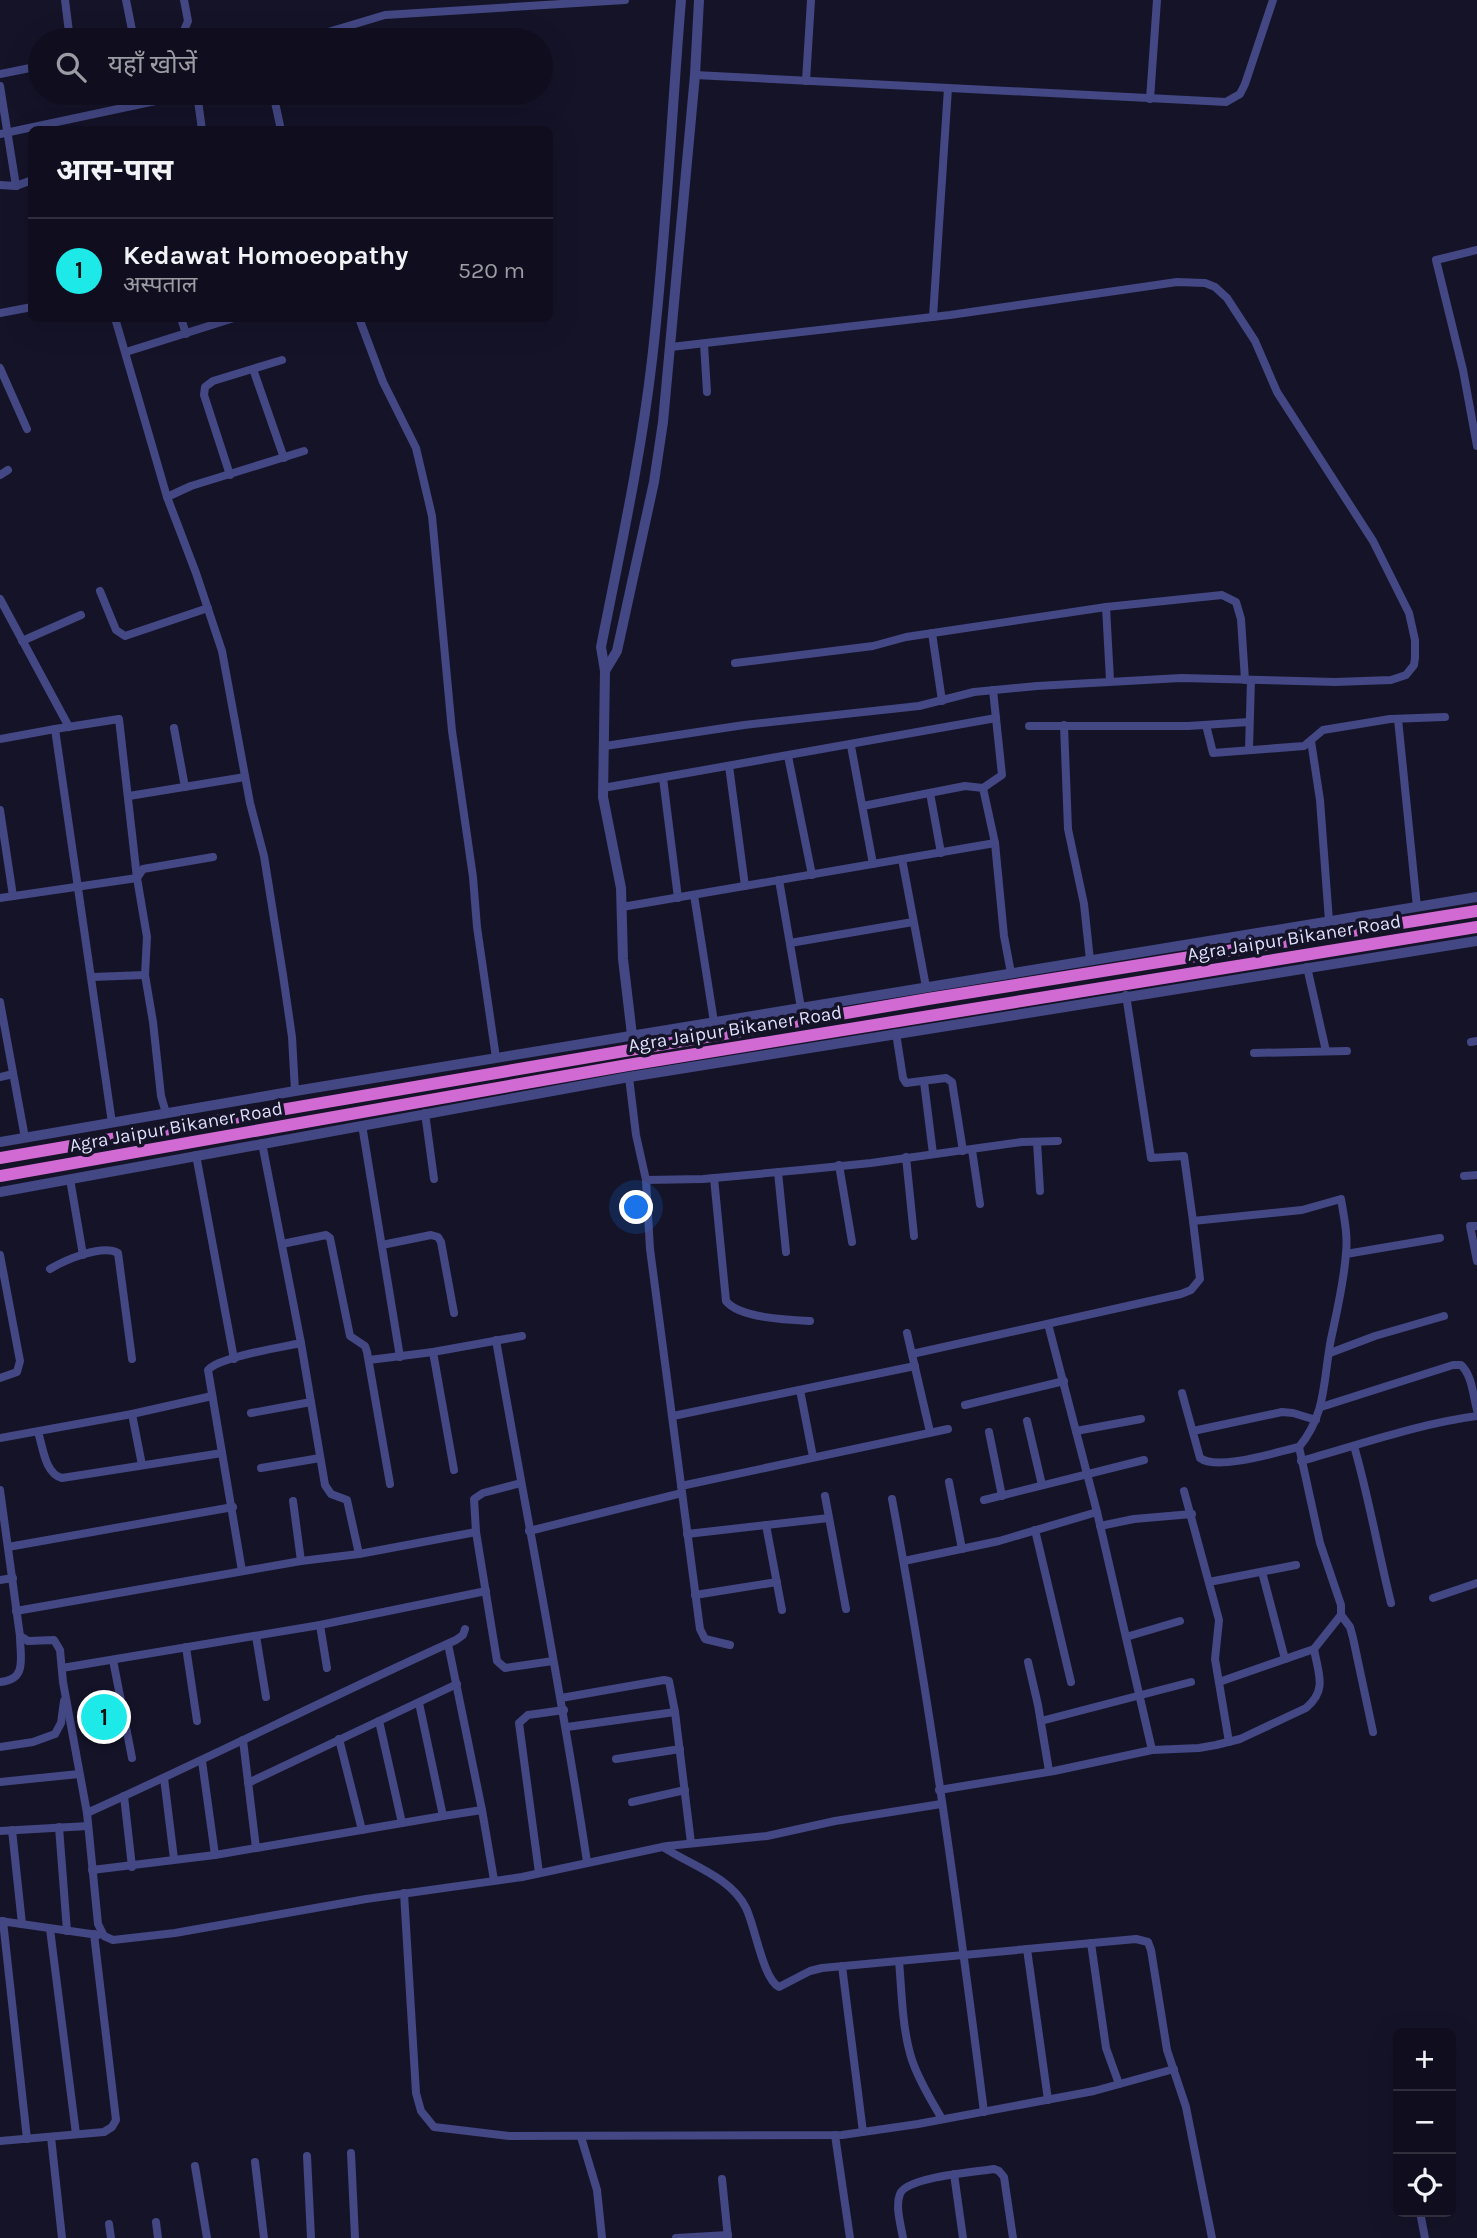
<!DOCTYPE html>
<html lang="hi">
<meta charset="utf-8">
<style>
body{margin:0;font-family:Karla,"Noto Sans Devanagari",sans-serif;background:#191727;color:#f1f3f6}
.controls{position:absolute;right:21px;bottom:21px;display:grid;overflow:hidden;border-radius:10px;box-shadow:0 7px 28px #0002}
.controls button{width:63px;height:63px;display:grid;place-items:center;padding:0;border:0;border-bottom:2px solid #302e3c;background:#100e1e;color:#f1f3f6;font:35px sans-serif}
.you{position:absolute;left:637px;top:1208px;width:24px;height:24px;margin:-18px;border:5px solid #fff;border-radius:50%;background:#1a73e8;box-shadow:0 0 0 10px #1a73e833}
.badge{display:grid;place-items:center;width:46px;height:46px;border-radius:50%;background:#1ce9e8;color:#111;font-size:23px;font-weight:700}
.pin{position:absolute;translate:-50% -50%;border:4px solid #fff;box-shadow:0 2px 7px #0006}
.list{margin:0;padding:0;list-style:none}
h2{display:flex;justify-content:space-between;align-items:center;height:91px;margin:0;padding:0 28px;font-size:30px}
h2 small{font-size:23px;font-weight:400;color:#9c9ca4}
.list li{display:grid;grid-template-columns:46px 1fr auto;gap:21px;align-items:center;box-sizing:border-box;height:105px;padding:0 28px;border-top:2px solid #302e3c}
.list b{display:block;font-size:26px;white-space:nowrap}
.list p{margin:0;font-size:23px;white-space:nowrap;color:#9c9ca4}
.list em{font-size:23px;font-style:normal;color:#9c9ca4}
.icon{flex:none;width:38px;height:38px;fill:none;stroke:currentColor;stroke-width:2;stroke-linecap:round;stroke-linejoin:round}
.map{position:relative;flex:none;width:1477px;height:2238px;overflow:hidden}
.search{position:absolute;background:#100e1e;box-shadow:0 7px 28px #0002;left:28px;top:28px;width:525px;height:77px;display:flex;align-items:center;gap:18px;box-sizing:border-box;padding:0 24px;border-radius:38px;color:#9c9ca4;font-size:26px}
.panel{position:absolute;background:#100e1e;box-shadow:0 7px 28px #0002;left:28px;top:126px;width:525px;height:196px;border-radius:10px}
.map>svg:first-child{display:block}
</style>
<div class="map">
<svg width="1477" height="2238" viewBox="0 0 1477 2238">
<rect width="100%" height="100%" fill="#151328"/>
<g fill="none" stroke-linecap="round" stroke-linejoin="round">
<g stroke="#434783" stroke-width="8">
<path d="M65 0 70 40"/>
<path d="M126 0 134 40"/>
<path d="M180 40 188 21 184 0"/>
<path d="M311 40 328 32 385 15 625 0"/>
<path d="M0 74 40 66"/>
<path d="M695 75 1226 102 1240 94 1245 84 1273 0"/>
<path d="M806 81 811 0"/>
<path d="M0 86 16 186"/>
<path d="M197 93 202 130"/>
<path d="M273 93 281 130"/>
<path d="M1150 99 1157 0"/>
<path d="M0 134 193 93"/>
<path d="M0 185 16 186 32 180"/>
<path d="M1477 250 1436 260 1463 370 1477 446"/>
<path d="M0 313 32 307"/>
<path d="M933 317 948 88"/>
<path d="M115 318 167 497 196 573 222 651 250 803 264 856 283 975 292 1037 295 1091"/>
<path d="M181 318 186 334"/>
<path d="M359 318 383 382 416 448 432 516 452 731 473 877 477 927 496 1058"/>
<path d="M704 344 707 392"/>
<path d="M126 352 234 318"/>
<path d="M0 368 27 429"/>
<path d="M253 369 284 458"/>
<path d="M0 475 8 470"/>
<path d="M230 475 204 395 205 387 213 381 282 360"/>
<path d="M167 497 191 486 304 451"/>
<path d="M100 591 116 630 125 636 208 608"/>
<path d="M0 599 69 727"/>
<path d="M1106 607 1110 680"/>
<path d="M932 633 942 701"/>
<path d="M22 641 81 615"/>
<path d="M735 663 873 646 906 637 1106 607 1222 595 1236 602 1241 619 1245 680"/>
<path d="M993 690 1002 775 983 788 995 843 1004 936 1011 973"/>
<path d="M1398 719 1417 907"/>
<path d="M1064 725 1068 829 1084 904 1090 960"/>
<path d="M1206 725 1213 753 1304 746 1323 730 1390 719 1445 717"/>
<path d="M1029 726H1188L1249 722"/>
<path d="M174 728 185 787"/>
<path d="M55 729 119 719 137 878 147 937 145 975 153 1022 161 1096 166 1113"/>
<path d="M0 739 55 729 112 1123"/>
<path d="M1311 741 1320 800 1329 921"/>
<path d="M605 746 744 725 919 706 974 692 1037 686 1181 678 1335 682 1391 680 1406 675 1414 665 1415 658V640L1409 613 1373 541 1277 392 1255 341 1227 298 1215 287 1205 283 1177 282 950 315 671 347"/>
<path d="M851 746 873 864"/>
<path d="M1249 749 1251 680"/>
<path d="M788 756 812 875"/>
<path d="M729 766 745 886"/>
<path d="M663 778 678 898"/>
<path d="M603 788 996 718"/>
<path d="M930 793 941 853"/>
<path d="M129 796 245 777"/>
<path d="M863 806 965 786 983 788"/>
<path d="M0 810 13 896"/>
<path d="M902 859 926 987"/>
<path d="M779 880 801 1008"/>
<path d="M694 895 714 1022"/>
<path d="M0 898 137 878 143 869 213 857"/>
<path d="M622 907 995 843"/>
<path d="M790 943 913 922"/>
<path d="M1307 967 1326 1051"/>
<path d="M92 977 145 975"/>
<path d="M0 1002 25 1138"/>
<path d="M896 1033 903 1078 906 1083 946 1078 952 1082 963 1151"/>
<path d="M1471 1042 1477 1041"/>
<path d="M1254 1053 1347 1051"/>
<path d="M0 1077 13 1074"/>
<path d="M629 1077 636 1135 646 1180 650 1249 700 1629 705 1639 730 1645"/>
<path d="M924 1082 933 1154"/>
<path d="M425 1113 434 1179"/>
<path d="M362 1125 400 1357"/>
<path d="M1037 1142 1040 1191"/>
<path d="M262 1143 301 1343 325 1485 331 1494 347 1500 359 1554"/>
<path d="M972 1150 980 1204"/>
<path d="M196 1155 234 1359"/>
<path d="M906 1157 914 1236"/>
<path d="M839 1165 852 1242"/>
<path d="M778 1172 786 1252"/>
<path d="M1464 1176 1477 1175"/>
<path d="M714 1178 726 1301C739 1318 788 1320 810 1321"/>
<path d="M70 1179 83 1255"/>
<path d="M646 1180 703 1179 801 1170 871 1163 1022 1142 1058 1141"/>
<path d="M1477 1226H1470L1477 1261"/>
<path d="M282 1244 326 1235 330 1238 350 1336 365 1346 367 1352 390 1484"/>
<path d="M382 1245 431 1235 438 1237 441 1242 454 1313"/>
<path d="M1346 1254 1440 1238"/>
<path d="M0 1255 20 1361 17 1372 0 1378"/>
<path d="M50 1269C65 1260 102 1244 118 1253L132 1359"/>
<path d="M1048 1324 1097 1512 1152 1750"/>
<path d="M907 1333 930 1432"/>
<path d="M496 1340C526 1514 561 1687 587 1862"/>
<path d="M433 1352 454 1470"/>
<path d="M1330 1353 1375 1336 1444 1316"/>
<path d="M912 1354 1181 1294 1191 1290 1200 1279 1193 1221"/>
<path d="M369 1360 433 1352 522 1336"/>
<path d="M800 1390 813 1457"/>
<path d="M1182 1393 1200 1458C1217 1471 1277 1452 1299 1447"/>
<path d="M965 1405 1064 1381"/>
<path d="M1321 1407 1453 1365H1461C1472 1375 1473 1395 1477 1410"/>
<path d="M251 1413 311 1402"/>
<path d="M132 1414 142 1465"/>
<path d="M673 1416 915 1366"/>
<path d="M1027 1421 1042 1485"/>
<path d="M1076 1431 1141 1419"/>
<path d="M1193 1431 1282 1412 1293 1413 1316 1420"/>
<path d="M38 1432C43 1447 45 1474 62 1478L222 1453"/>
<path d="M989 1432 1002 1496"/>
<path d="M0 1438 132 1414 212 1396"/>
<path d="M1354 1446C1369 1498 1378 1551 1391 1603"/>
<path d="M1301 1461C1359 1445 1417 1424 1477 1416"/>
<path d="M261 1468 320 1458"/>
<path d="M949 1482 962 1549"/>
<path d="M521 1483 483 1493 474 1499 476 1532 497 1661 505 1668 553 1661"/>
<path d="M681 1486 948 1429"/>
<path d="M0 1490 20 1636 28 1641 54 1640 60 1650 63 1682 87 1813 98 1924 104 1936 113 1940 175 1933 366 1899 522 1877 667 1846 767 1836 835 1821 941 1804"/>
<path d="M1184 1491 1219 1620 1215 1659 1229 1742"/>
<path d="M825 1496 846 1609"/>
<path d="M892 1499C930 1702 958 1907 984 2112"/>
<path d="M984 1500 1144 1460"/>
<path d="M293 1501 301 1561"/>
<path d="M766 1525 782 1610"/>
<path d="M1100 1526 1134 1519 1192 1514"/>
<path d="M1035 1530 1071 1682"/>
<path d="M529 1531 682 1493"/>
<path d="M687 1534 829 1518"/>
<path d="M8 1547 233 1507"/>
<path d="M904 1561 999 1541 1097 1512"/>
<path d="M242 1571 208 1370C219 1357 282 1347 301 1343"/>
<path d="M1262 1572 1285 1659"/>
<path d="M0 1580 13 1578"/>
<path d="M1209 1582 1296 1565"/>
<path d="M695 1595 777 1582"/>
<path d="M1433 1598 1477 1583"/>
<path d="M16 1611 301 1561 359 1554 476 1532"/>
<path d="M1341 1615 1350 1627 1353 1638 1373 1732"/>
<path d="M320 1625 327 1668"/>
<path d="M256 1636 266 1697"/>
<path d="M1126 1637 1180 1621"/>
<path d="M448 1644 482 1810"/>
<path d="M186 1647 197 1721"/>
<path d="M113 1660 132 1758"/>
<path d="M1028 1662 1038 1705 1049 1771"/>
<path d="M62 1668 320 1625 486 1591"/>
<path d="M0 1682C28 1680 20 1657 20 1636"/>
<path d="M1219 1682 1314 1649"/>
<path d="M561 1698 664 1680 669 1681 675 1712 691 1843"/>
<path d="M419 1703 443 1816 482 1810 494 1880"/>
<path d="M379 1721 402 1823"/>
<path d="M1041 1721 1191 1682"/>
<path d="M567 1727 675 1712"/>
<path d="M339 1739 362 1830"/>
<path d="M243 1740 256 1848"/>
<path d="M0 1747 33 1742 55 1734 61 1723 64 1701"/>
<path d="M616 1759 680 1749"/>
<path d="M202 1761 215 1855"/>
<path d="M164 1778 174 1859"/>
<path d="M0 1782 79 1774"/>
<path d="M248 1783 457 1684"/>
<path d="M939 1790 1054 1771 1152 1750 1199 1748 1216 1745 1240 1739 1306 1708C1328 1690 1318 1673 1314 1649L1341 1615V1605L1320 1543 1299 1447C1327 1413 1323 1380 1331 1339 1337 1311 1344 1282 1346 1253 1348 1235 1344 1217 1341 1199L1302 1210 1193 1221 1184 1156 1151 1158 1126 995"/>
<path d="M124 1796 132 1867"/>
<path d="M632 1802 685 1790"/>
<path d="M87 1813C211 1757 332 1696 456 1640L463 1635 465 1629"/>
<path d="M59 1827 67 1931"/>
<path d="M12 1830 22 1924"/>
<path d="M0 1831 88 1826"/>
<path d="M663 1847C690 1865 731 1877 746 1908 755 1926 763 1979 779 1987L810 1971 822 1968 1136 1939 1148 1942 1151 1950 1167 2050 1186 2107 1212 2238"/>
<path d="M92 1870 215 1855 443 1816"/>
<path d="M539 1873 519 1723 528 1715 564 1710"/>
<path d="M404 1893 416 2093 421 2111 434 2127 509 2136 842 2135 918 2124 1094 2091 1174 2069"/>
<path d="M0 1921 98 1935"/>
<path d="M3 1921 27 2139"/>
<path d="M50 1929 76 2134"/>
<path d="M1091 1943 1106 2048 1119 2084"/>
<path d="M1027 1949 1048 2100"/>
<path d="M899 1961C902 1994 902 2029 912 2060 919 2081 931 2100 942 2119"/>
<path d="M842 1966 863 2132"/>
<path d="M835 2135 850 2238"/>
<path d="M51 2137 62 2238"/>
<path d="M581 2137 597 2190 602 2238"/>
<path d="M0 2141 104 2132 112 2127 116 2120 94 1934"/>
<path d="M351 2153 355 2238"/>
<path d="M307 2156 311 2238"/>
<path d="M255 2162 264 2238"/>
<path d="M195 2166 207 2238"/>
<path d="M954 2174 963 2238"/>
<path d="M722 2179 728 2238"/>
<path d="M1420 2212 1425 2238"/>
<path d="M156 2222 158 2238"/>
<path d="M109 2224 111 2238"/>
<path d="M676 2238 728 2235"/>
<path d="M903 2238C901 2226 895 2206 900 2194 906 2177 975 2172 994 2169L999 2171 1004 2177 1013 2238"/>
</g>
<g stroke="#434783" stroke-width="10">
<path d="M605 671 617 651 654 482 663 422 695 75 699 0"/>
<path d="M632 1035 623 959 621 888 603 797 605 671 601 647C620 551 641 456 652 360 666 240 671 120 681 0"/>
<path d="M0 1142 295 1091 1477 897"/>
<path d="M0 1192 629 1077 1477 941"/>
</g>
<g stroke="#d26ad4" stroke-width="12">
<path d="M0 1158 928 999 1477 911"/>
<path d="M0 1176 628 1065 1477 927"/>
</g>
</g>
<g text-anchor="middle" stroke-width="7" stroke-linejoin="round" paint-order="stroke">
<g font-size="19" fill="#dedefc" stroke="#151328">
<text transform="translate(1294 937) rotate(-9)" y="7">Agra Jaipur Bikaner Road</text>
<text transform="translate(735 1028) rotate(-9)" y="7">Agra Jaipur Bikaner Road</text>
<text transform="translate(176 1126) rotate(-10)" y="7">Agra Jaipur Bikaner Road</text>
</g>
</g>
</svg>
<div class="controls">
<button>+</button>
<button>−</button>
<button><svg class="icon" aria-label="locate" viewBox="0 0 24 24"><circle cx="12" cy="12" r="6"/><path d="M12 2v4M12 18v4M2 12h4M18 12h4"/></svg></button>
</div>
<div class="you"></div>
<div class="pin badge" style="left:104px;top:1717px">1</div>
<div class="search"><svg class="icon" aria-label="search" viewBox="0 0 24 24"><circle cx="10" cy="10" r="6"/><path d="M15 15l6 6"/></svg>यहाँ खोजें</div>
<section class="panel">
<h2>आस-पास<small></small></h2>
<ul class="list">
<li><span class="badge">1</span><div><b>Kedawat Homoeopathy</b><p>अस्पताल</p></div><em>520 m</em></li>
</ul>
</section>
</div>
